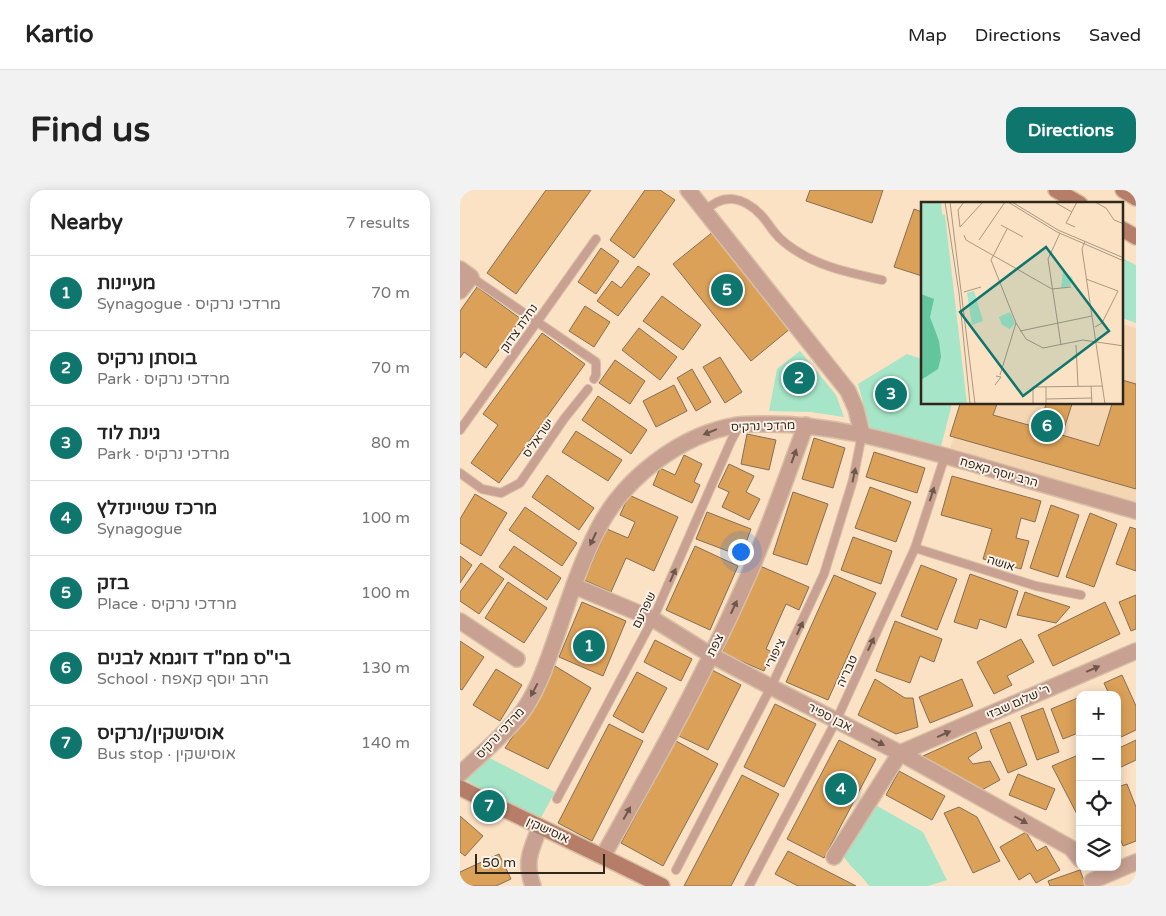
<!DOCTYPE html>
<meta charset="utf-8">
<style>
body{margin:0;font-family:"Varela Round",Heebo,sans-serif;background:#f2f2f2;color:#222}
.controls{position:absolute;right:15px;bottom:15px;display:grid;overflow:hidden;border-radius:10px;box-shadow:0 2px 12px #0003}
.controls button{width:45px;height:45px;display:grid;place-items:center;padding:0;border:0;border-bottom:1px solid #e0e0e0;background:#fff;color:#222;font:25px sans-serif}
.scale{position:absolute;left:15px;bottom:12px;width:130px;box-sizing:border-box;padding-left:5px;border:2px solid #30271c;border-top:0;font-size:14px;line-height:18px;white-space:nowrap;color:#30271c;-webkit-text-stroke:4px #fcf2e7;paint-order:stroke}
.you{position:absolute;left:280px;top:361px;width:18px;height:18px;margin:-12px;border:4px solid #fff;border-radius:50%;background:#1a73e8;box-shadow:0 0 0 8px #1a73e833}
.badge{display:grid;place-items:center;width:32px;height:32px;border-radius:50%;background:#0f766e;color:#fff;font-size:16px;font-weight:700}
.pin{position:absolute;translate:-50% -50%;border:2px solid #fff;box-shadow:0 1px 5px #0006}
.list{margin:0;padding:0;list-style:none}
h2{display:flex;justify-content:space-between;align-items:center;height:65px;margin:0;padding:0 20px;font-size:21px}
h2 small{font-size:16px;font-weight:400;color:#767676}
.list li{display:grid;grid-template-columns:32px 1fr auto;gap:15px;align-items:center;box-sizing:border-box;height:75px;padding:0 20px;border-top:1px solid #e0e0e0}
.list b{display:block;font-size:19px;white-space:nowrap}
.list p{margin:0;font-size:16px;white-space:nowrap;color:#767676}
.list em{font-size:16px;font-style:normal;color:#767676}
.icon{flex:none;width:28px;height:28px;fill:none;stroke:currentColor;stroke-width:2;stroke-linecap:round;stroke-linejoin:round}
.map{position:relative;flex:none;width:676px;height:696px;overflow:hidden;border-radius:15px}
header{display:flex;align-items:center;gap:30px;box-sizing:border-box;height:70px;padding:0 25px;background:#fff;border-bottom:1px solid #e0e0e0}
header strong{font-size:24px}
nav{display:flex;gap:28px;margin-inline-start:auto;font-size:18px}
.intro{display:flex;align-items:center;justify-content:space-between;box-sizing:border-box;height:120px;padding:0 30px}
h1{margin:0;font-size:35px}
.button{padding:12px 22px;border-radius:15px;background:#0f766e;color:#fff;font-size:18px;font-weight:700}
main{display:flex;gap:30px;padding:0 30px}
aside{flex:1;background:#fff;border-radius:15px;box-shadow:0 2px 12px #0003}
.map>svg:first-child{display:block}
</style>
<header>
<strong>Kartio</strong>
<nav><a>Map</a><a>Directions</a><a>Saved</a></nav>
</header>
<div class="intro"><h1>Find us</h1><a class="button">Directions</a></div>
<main>
<aside>
<h2>Nearby<small>7 results</small></h2>
<ul class="list">
<li><span class="badge">1</span><div><b>מעיינות</b><p>Synagogue · מרדכי נרקיס</p></div><em>70 m</em></li>
<li><span class="badge">2</span><div><b>בוסתן נרקיס</b><p>Park · מרדכי נרקיס</p></div><em>70 m</em></li>
<li><span class="badge">3</span><div><b>גינת לוד</b><p>Park · מרדכי נרקיס</p></div><em>80 m</em></li>
<li><span class="badge">4</span><div><b>מרכז שטיינזלץ</b><p>Synagogue</p></div><em>100 m</em></li>
<li><span class="badge">5</span><div><b>בזק</b><p>Place · מרדכי נרקיס</p></div><em>100 m</em></li>
<li><span class="badge">6</span><div><b>בי&quot;ס ממ&quot;ד דוגמא לבנים</b><p>School · הרב יוסף קאפח</p></div><em>130 m</em></li>
<li><span class="badge">7</span><div><b>אוסישקין/נרקיס</b><p>Bus stop · אוסישקין</p></div><em>140 m</em></li>
</ul>
</aside>
<div class="map">
<svg width="676" height="696" viewBox="0 0 676 696">
<rect width="100%" height="100%" fill="#fce2c5"/>
<path fill="#f5d6b3" d="M662 134 676 138V318L490 258 505 214H662Z"/>
<g fill="#a6e5c7">
<path d="M662 68 676 75V133L662 128Z"/>
<path d="M340 161 376 205 384 227 351 222 309 221 317 179Z"/>
<path d="M447 164 462 169V214H492L480 260 411 241 398 194Z"/>
<path d="M26 566 95 602 78 633 1 587Z"/>
<path d="M412 613 463 642 487 690 468 696H409C400 682 385 675 381 659Z"/>
</g>
<g fill="#dba159" stroke="#856e55">
<path d="M86 0H131L56 104 27 83Z"/>
<path d="M185 0H200L215 10 174 68 150 50Z"/>
<path d="M350 0H423L412 33 346 11Z"/>
<path d="M454 19 462 22V86L434 77Z"/>
<path d="M254 41 331 138 291 171 213 74Z"/>
<path d="M141 58 159 71 136 104 118 92Z"/>
<path d="M178 76 190 84 158 126 137 111 152 91 161 98Z"/>
<path d="M17 97 61 129 26 178 4 162 0 168V121Z"/>
<path d="M202 106 241 135 223 160 183 131Z"/>
<path d="M125 116 150 132 134 157 109 141Z"/>
<path d="M179 138 217 167 200 190 162 160Z"/>
<path d="M82 143 125 174 39 293 11 273 38 235 23 224Z"/>
<path d="M260 167 282 202 265 213 243 177Z"/>
<path d="M155 170 185 191 170 214 139 193Z"/>
<path d="M232 179 251 212 236 221 217 188Z"/>
<path d="M662 190 676 194V299L490 246 500 214H537L533 225 579 238 586 214H612L602 245 639 256 652 214H662Z"/>
<path d="M214 195 227 221 196 237 183 211Z"/>
<path d="M138 206 187 240 171 264 122 230Z"/>
<path d="M116 241 162 270 148 291 102 262Z"/>
<path d="M287 244 316 250 309 280 281 274Z"/>
<path d="M354 248 385 258 373 298 342 289Z"/>
<path d="M414 262 465 278 457 303 406 287Z"/>
<path d="M224 265 242 274 234 292 240 295 232 313 193 295 200 278 215 285Z"/>
<path d="M269 274 294 286 286 302 300 309 289 330 262 317 269 302 258 297Z"/>
<path d="M87 285 134 318 119 340 72 307Z"/>
<path d="M492 286 581 311 575 332 561 328 556 348 569 351 561 379 523 369 532 339 481 325Z"/>
<path d="M410 297 451 312 436 352 395 338Z"/>
<path d="M333 302 368 314 347 375 313 364Z"/>
<path d="M15 304 47 323 21 366 0 353V329Z"/>
<path d="M169 305 218 327 194 381 166 368 151 402 124 390 147 339 168 348 175 332 160 325Z"/>
<path d="M591 315 619 325 598 387 570 378Z"/>
<path d="M65 317 117 353 102 376 49 340Z"/>
<path d="M247 322 291 339 281 366 236 349Z"/>
<path d="M630 323 657 334 634 397 606 387Z"/>
<path d="M670 337 676 339V381L656 374Z"/>
<path d="M393 347 432 361 421 394 381 380Z"/>
<path d="M54 356 101 388 87 410 39 377Z"/>
<path d="M235 356 278 376 250 440 206 420Z"/>
<path d="M0 366 12 375 0 393Z"/>
<path d="M21 373 44 389 19 424 0 411V402Z"/>
<path d="M461 375 497 389 477 440 441 426Z"/>
<path d="M300 376 349 397 339 420 326 414 306 459 312 462 304 481 262 463Z"/>
<path d="M510 384 558 401 546 438 520 429 517 439 494 432Z"/>
<path d="M374 385 416 403 368 510 326 492Z"/>
<path d="M48 392 87 418 64 453 25 428Z"/>
<path d="M565 402 579 407 610 417 596 433 557 425Z"/>
<path d="M676 405V439L671 441 659 412Z"/>
<path d="M122 412 166 431 143 486 99 467Z"/>
<path d="M645 412 660 444 593 476 578 445Z"/>
<path d="M435 431 482 449 474 472 460 466 450 493 416 481Z"/>
<path d="M561 449 574 472 547 486 552 495 534 504 517 472Z"/>
<path d="M195 450 232 469 221 491 184 472Z"/>
<path d="M0 451 24 467 2 500 0 499Z"/>
<path d="M95 476 131 498 88 579 45 558 74 515Z"/>
<path d="M36 479 62 495 40 531 13 515Z"/>
<path d="M252 480 281 495 248 560 219 546Z"/>
<path d="M177 482 207 498 183 543 153 526Z"/>
<path d="M662 485 676 516V540L657 549V505H647L649 504 644 493Z"/>
<path d="M415 489 445 508H453L458 537 436 544 398 525Z"/>
<path d="M502 489 513 516 470 533 459 507Z"/>
<path d="M620 507V546L618 543 603 549 591 519Z"/>
<path d="M315 514 356 534 324 597 284 577Z"/>
<path d="M583 518 599 562 577 570 561 526Z"/>
<path d="M550 532 567 575 548 583 530 540Z"/>
<path d="M149 534 183 551 132 651 98 633Z"/>
<path d="M516 542 522 558 508 568 513 574 530 571 540 590 520 601 463 566Z"/>
<path d="M379 550 416 569 364 668 327 649Z"/>
<path d="M676 550V570L657 579V559Z"/>
<path d="M216 551 258 574 203 676 161 653Z"/>
<path d="M616 566 620 573V630L592 576Z"/>
<path d="M439 581 485 606 472 630 426 605Z"/>
<path d="M558 584 595 599 586 620 549 605Z"/>
<path d="M282 585 319 604 271 696H224Z"/>
<path d="M667 594 676 617V651L663 656 657 640V597Z"/>
<path d="M499 617 517 627 540 671 513 683 484 623Z"/>
<path d="M0 626 23 646 5 666 0 662Z"/>
<path d="M566 642 577 661 586 656 600 680 576 693 570 683 559 690 540 657Z"/>
<path d="M328 661 396 696H338L315 684Z"/>
<path d="M39 664 51 689 36 696H0V682Z"/>
<path d="M620 680 626 696H590L588 691Z"/>
</g>
<g fill="none" stroke-linecap="round" stroke-linejoin="round">
<g stroke="#d7c0a7" stroke-width="10">
<g id="lane">
<path d="M245 21C263 2 284 7 301 25 306 30 310 37 315 43 322 52 336 61 345 66 369 79 396 84 422 90"/>
<path d="M11 87 136 172V185L134 189"/>
<path d="M0 240 136 49"/>
<path d="M0 283 22 299 41 303 60 293 104 229 128 199"/>
<path d="M455 358 576 396 621 405"/>
<path d="M97 609 193 429 271 251 279 236"/>
<path d="M216 680 311 497 364 384 393 290 402 244"/>
<path d="M289 696 376 531 455 358 485 266"/>
</g>
</g>
<g stroke="#d7c0a7" stroke-width="18">
<g id="street">
<path d="M228 0 388 201 396 219 402 244"/>
<path d="M0 79 11 87 0 101"/>
<path d="M114 396 193 429 251 465 311 497 440 563 611 658 620 669"/>
<path d="M0 431 57 469"/>
<path d="M0 584C20 565 42 547 60 525 77 503 86 475 95 450 108 412 120 374 138 339 164 288 221 244 278 235 286 234 296 234 304 234 373 233 441 254 507 272 563 289 620 305 676 321"/>
<path d="M143 666C195 574 247 480 289 384 310 335 327 285 346 235"/>
<path d="M374 667 440 563 676 461"/>
<path d="M632 691 676 672"/>
<path d="M73 696C64 671 71 660 80 637"/>
</g>
</g>
<g stroke="#d7c0a7" stroke-width="18">
<g id="secondary">
<path d="M596 0 620 14"/>
<path d="M663 0 676 8"/>
<path d="M662 39 676 47"/>
<path d="M0 598C67 631 135 662 202 696"/>
</g>
</g>
<use href="#lane" stroke="#c8a192" stroke-width="8"/>
<use href="#street" stroke="#c8a192" stroke-width="15"/>
<use href="#secondary" stroke="#b67e68" stroke-width="15"/>
</g>
<defs><path id="oneway-solid" d="M-6-.8H1V-3.2L6.5 0L1 3.2V.8H-6Z" transform="scale(1.25)"/></defs>
<g fill="#6d584b">
<use href="#oneway-solid" transform="translate(250 242) rotate(158)"/>
<use href="#oneway-solid" transform="translate(334 266) rotate(-70)"/>
<use href="#oneway-solid" transform="translate(394 285) rotate(-78)"/>
<use href="#oneway-solid" transform="translate(472 304) rotate(-72)"/>
<use href="#oneway-solid" transform="translate(133 349) rotate(115)"/>
<use href="#oneway-solid" transform="translate(213 385) rotate(-66)"/>
<use href="#oneway-solid" transform="translate(274 417) rotate(-65)"/>
<use href="#oneway-solid" transform="translate(340 438) rotate(-65)"/>
<use href="#oneway-solid" transform="translate(411 454) rotate(-65)"/>
<use href="#oneway-solid" transform="translate(633 479) rotate(-23)"/>
<use href="#oneway-solid" transform="translate(74 500) rotate(118)"/>
<use href="#oneway-solid" transform="translate(484 544) rotate(-24)"/>
<use href="#oneway-solid" transform="translate(418 552) rotate(27)"/>
<use href="#oneway-solid" transform="translate(167 623) rotate(-61)"/>
<use href="#oneway-solid" transform="translate(561 630) rotate(29)"/>
</g>
<g text-anchor="middle" stroke-width="4" stroke-linejoin="round" paint-order="stroke">
<g font-size="12" fill="#30271c" stroke="#fcf2e7">
<text transform="translate(59 138) rotate(-55)" y="4">נחלת צדוק</text>
<text transform="translate(303 236) rotate(-2)" y="4">מרדכי נרקיס</text>
<text transform="translate(78 248) rotate(-55)" y="4">ישראל'ס</text>
<text transform="translate(539 282) rotate(16)" y="4">הרב יוסף קאפח</text>
<text transform="translate(541 373) rotate(17)" y="4">אושה</text>
<text transform="translate(184 420) rotate(-64)" y="4">שפרעם</text>
<text transform="translate(255 455) rotate(-64)" y="4">צפת</text>
<text transform="translate(315 463) rotate(-64)" y="4">ציפורי</text>
<text transform="translate(387 481) rotate(-65)" y="4">טבריה</text>
<text transform="translate(558 512) rotate(-24)" y="4">ר' שלום שבזי</text>
<text transform="translate(370 527) rotate(27)" y="4">אבן ספיר</text>
<text transform="translate(40 543) rotate(-47)" y="4">מרדכי נרקיס</text>
<text transform="translate(88 640) rotate(25)" y="4">אוסישקין</text>
</g>
</g>
<g transform="translate(461 12)">
<rect width="202" height="202" fill="#fce2c5"/>
<path d="M0 0H20L21 12 24 13 46 202H0ZM142 69 152 76 149 84 140 86ZM53 89 62 119 51 123 46 91ZM89 110 94 121 89 127 81 123 78 115Z" fill="#a6e5c7"/>
<path d="M0 92 13 97 9 115 18 139 20 155 17 167 0 178Z" fill="#62c59b"/>
<path fill="none" stroke="#aa9781" stroke-width="1" d="M24 0 38 91 49 202M29 0 54 202M43 0 37 8 39 25 62 0M87 0 136 30 203 59M91 0 137 28 203 56M174 0 185 6 193 18 203 22M135 1 151 10M80 23 102 35M154 25 145 21 156 0M86 27 70 58 95 121 105 137 122 146 162 138 203 144M139 31 127 57 140 143M43 33 45 38 131 87 150 85M58 38 84 0M164 39 161 47 184 202M165 77 197 89 181 121 174 125M43 90 60 85M99 129 171 114M155 143 157 184M79 173 95 121M74 183 80 175 75 174M170 184 171 202M125 197 171 196M112 202V185L182 184M125 202V185"/>
<path fill="#0f766e" fill-opacity="0.15" stroke="#0f766e" stroke-width="2.5" d="M125 45 188 129 102 194 39 110Z"/>
<rect width="202" height="202" fill="none" stroke="#30271c" stroke-width="2.5"/>
</g>
</svg>
<div class="controls">
<button>+</button>
<button>−</button>
<button><svg class="icon" aria-label="locate" viewBox="0 0 24 24"><circle cx="12" cy="12" r="6"/><path d="M12 2v4M12 18v4M2 12h4M18 12h4"/></svg></button>
<button><svg class="icon" aria-label="layers" viewBox="0 0 24 24"><path d="M12 4l9 5-9 5-9-5zM3 14l9 5 9-5"/></svg></button>
</div>
<div class="scale">50 m</div>
<div class="you"></div>
<div class="pin badge" style="left:129px;top:456px">1</div>
<div class="pin badge" style="left:339px;top:188px">2</div>
<div class="pin badge" style="left:431px;top:204px">3</div>
<div class="pin badge" style="left:381px;top:599px">4</div>
<div class="pin badge" style="left:267px;top:100px">5</div>
<div class="pin badge" style="left:587px;top:236px">6</div>
<div class="pin badge" style="left:29px;top:616px">7</div>
</div>
</main>
